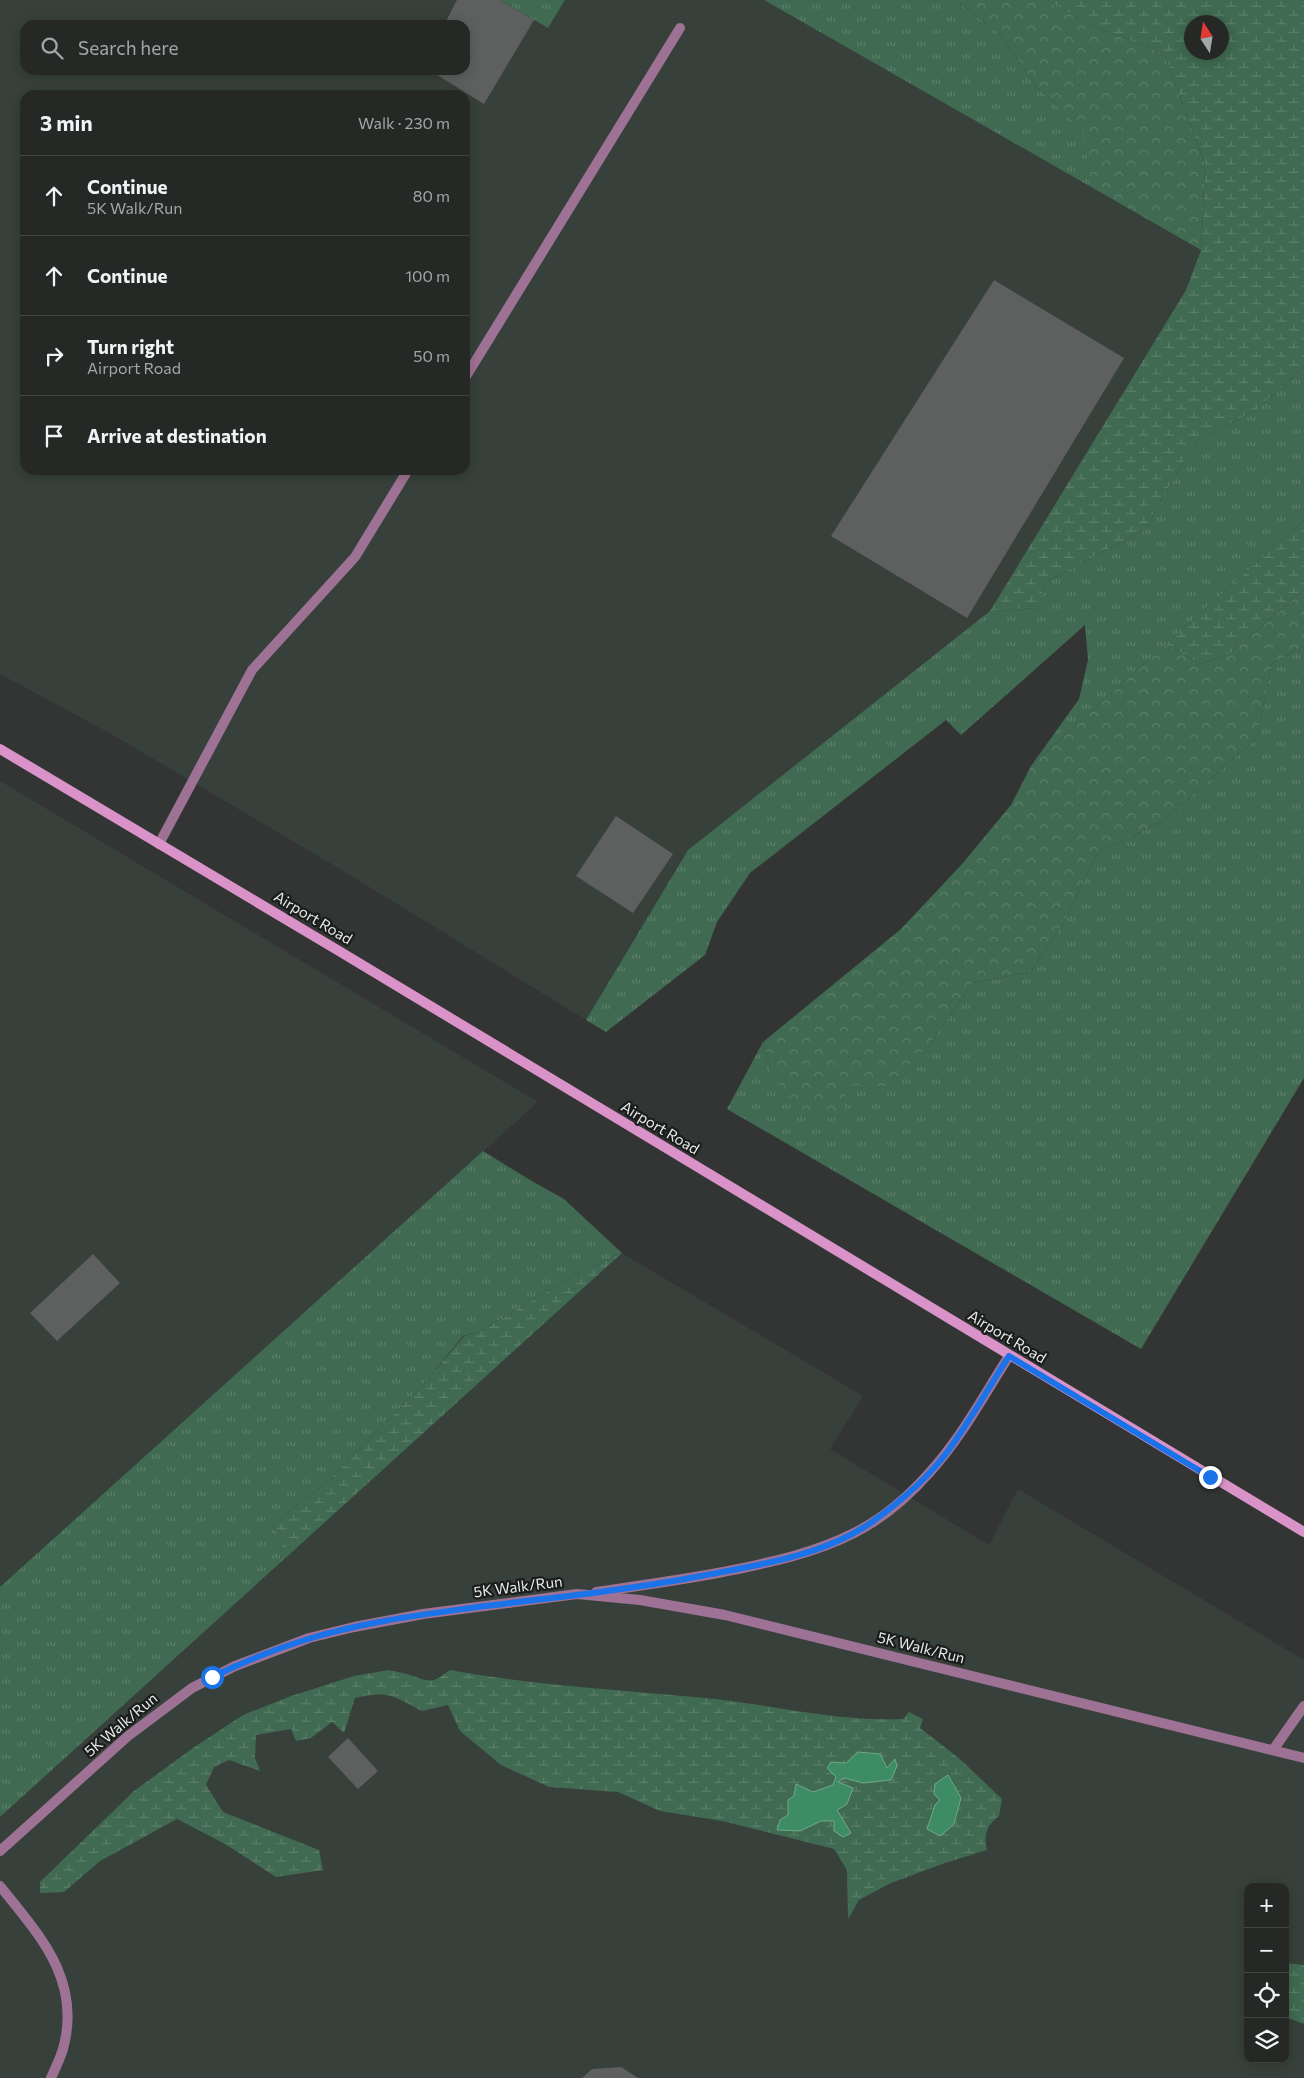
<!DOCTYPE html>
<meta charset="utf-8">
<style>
body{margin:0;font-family:Commissioner,sans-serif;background:#323432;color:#f1f3f6}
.controls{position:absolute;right:15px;bottom:15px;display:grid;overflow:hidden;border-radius:10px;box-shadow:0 2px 12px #0003}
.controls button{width:45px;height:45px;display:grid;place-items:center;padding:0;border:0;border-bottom:1px solid #424443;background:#262826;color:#f1f3f6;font:25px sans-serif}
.compass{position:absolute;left:1184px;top:15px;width:45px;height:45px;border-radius:50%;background:#262826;box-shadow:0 2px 12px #0003;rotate:348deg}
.stop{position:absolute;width:15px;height:15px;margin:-11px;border:4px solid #1a73e8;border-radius:50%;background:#fff}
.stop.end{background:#1a73e8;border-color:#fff;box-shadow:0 1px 5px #0008}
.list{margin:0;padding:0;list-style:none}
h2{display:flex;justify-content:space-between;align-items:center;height:65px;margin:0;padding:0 20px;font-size:21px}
h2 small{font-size:16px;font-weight:400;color:#a4a6a7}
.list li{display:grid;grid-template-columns:32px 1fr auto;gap:15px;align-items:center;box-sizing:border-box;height:80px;padding:0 20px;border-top:1px solid #424443}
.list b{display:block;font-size:19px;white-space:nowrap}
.list p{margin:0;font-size:16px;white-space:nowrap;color:#a4a6a7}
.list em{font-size:16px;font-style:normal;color:#a4a6a7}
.icon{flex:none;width:28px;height:28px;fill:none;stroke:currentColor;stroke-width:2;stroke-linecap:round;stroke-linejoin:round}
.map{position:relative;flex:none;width:1304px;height:2078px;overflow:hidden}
.search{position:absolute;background:#262826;box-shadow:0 2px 12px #0003;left:20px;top:20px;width:450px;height:55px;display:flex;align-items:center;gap:12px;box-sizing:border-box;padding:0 18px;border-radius:15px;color:#a4a6a7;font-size:19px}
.panel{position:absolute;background:#262826;box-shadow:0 2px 12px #0003;left:20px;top:90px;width:450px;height:385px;border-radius:15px}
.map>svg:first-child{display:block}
</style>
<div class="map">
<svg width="1304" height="2078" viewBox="0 0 1304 2078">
<defs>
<pattern id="grass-tufts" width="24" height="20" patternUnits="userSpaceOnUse" patternTransform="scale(1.25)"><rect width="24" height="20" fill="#406a51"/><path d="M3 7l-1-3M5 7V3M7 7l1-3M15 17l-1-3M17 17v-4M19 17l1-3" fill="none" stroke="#5c7f6a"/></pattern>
<pattern id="forest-crowns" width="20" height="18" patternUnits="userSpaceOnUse" patternTransform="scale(1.25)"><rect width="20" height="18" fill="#406a51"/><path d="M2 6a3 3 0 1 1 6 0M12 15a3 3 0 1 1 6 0" fill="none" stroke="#5c7f6a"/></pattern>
<pattern id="wetland-marsh" width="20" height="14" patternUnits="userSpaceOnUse" patternTransform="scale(1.25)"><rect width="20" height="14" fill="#406a51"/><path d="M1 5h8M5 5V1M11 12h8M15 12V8" fill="none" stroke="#5c7f6a"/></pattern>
</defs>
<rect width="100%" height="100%" fill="#323533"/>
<g fill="#37403a" fill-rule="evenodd">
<path d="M0 0H500L548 28 565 0H764L1201 250 1186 290 990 611 688 850 586 1020 335 866 113 735 0 674ZM25 25H465V70H25ZM25 95H465V470H25Z"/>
<path d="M0 781 538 1102 0 1587Z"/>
<path d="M622 1253 863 1396 830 1449 989 1545 1018 1489 1304 1660V2078H0V1817ZM1248 1887H1285V2059H1248Z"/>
</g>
<g fill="url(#grass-tufts)">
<path d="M500 0H565L548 28Z"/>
<path d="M764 0H955L997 31 1038 88 1084 131 1091 187Z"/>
<path d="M1304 367V520L1031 766 1079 699 1088 660 1085 625 961 735 946 720 750 873 717 922 705 955 606 1032 586 1020 688 850 990 611 1038 608 1044 583 1146 529 1164 494 1198 440 1255 411Z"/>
<path d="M1304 646V1078L1141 1349 727 1109 763 1042 771 1071 845 1086 931 1042 973 983 1030 972 1062 926 1098 852 1163 821 1257 738 1272 663Z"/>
<path d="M483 1151 530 1180 564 1199 622 1253 580 1272 479 1332 463 1336 429 1378 330 1480 273 1524 282 1542 280 1563 0 1817V1587Z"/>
</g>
<g fill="url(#forest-crowns)">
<path d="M955 0H1046L1100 29 1164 53 1205 164 1201 250 1091 187 1083 131 1038 88 997 31Z"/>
<path d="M1304 590V646L1272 663 1257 738 1163 821 1098 852 1062 926 1030 972 973 983 931 1042 888 1086H845V1115L824 1119 794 1107 771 1071 763 1042 901 929 962 864 1011 805 1031 766 1166 644 1201 664 1231 653Z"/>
</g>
<g fill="url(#wetland-marsh)" fill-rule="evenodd">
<path d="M1046 0H1304V367L1255 411 1198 440 1164 494 1146 529 1044 583 1039 608 990 611 1186 290 1201 250 1205 164 1164 53 1100 29ZM1222 22V52H1192V22Z"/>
<path d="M1304 520V590L1231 653 1201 664 1166 644Z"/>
<path d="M622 1253 280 1563 282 1542 273 1524 330 1480 429 1378 464 1336 479 1332 580 1272Z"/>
<path d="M389 1670C397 1672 406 1673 413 1676 432 1683 434 1682 450 1670 537 1686 627 1690 715 1699 778 1706 839 1722 903 1719L909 1712 923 1719 920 1728 960 1759 1002 1799 999 1816C987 1824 983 1836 987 1850L945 1863 891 1883 859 1900 848 1919 847 1870 834 1849 722 1821 660 1811 618 1792 549 1787 501 1765 460 1731 448 1705 422 1711C393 1696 389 1690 355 1698L344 1733 332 1722 311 1738 296 1741 291 1729 256 1735 255 1758 260 1771 229 1760 214 1767 206 1785 223 1812 319 1850 323 1870 276 1877 225 1844 177 1819 100 1861 64 1892 40 1893V1882L134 1791 193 1748 243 1715 291 1696 354 1676Z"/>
<path d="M1285 1963 1304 1965V2024L1285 2017Z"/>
</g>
<g fill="#3e8c63" stroke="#71a88b">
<path d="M858 1752 880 1754 887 1768 895 1759 897 1766 891 1780 863 1783 844 1778 838 1782 853 1788 847 1804 837 1810 851 1833 843 1837 834 1831V1821H821L800 1831 777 1830 780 1820 788 1815V1800L794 1796 796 1784 813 1792 833 1785 836 1777 827 1768 831 1762 846 1763Z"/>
<path d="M948 1775 961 1798 954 1824 940 1836 927 1829 935 1805 940 1800 934 1794 935 1784Z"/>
</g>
<g fill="#5d605e">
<path d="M457 0H500L534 20 484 104 429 70H465V25H444Z"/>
<path d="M994 280 1124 358 967 618 831 536Z"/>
<path d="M616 816 673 854 633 913 576 876Z"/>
<path d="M93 1254 120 1283 57 1341 30 1313Z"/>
<path d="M348 1738 378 1771 358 1789 328 1757Z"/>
<path d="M621 2067 638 2078H582L592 2069Z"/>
</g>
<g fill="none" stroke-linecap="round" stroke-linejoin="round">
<g stroke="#9e7294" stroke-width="10">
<path d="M465 378 680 28"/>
<path d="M159 844 252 670 355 557 408 470"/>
<path d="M596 1592C638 1586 681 1580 723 1572 767 1563 813 1554 854 1533 882 1519 909 1496 930 1472 961 1438 984 1395 1009 1356"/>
<path d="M1273 1750 1304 1706"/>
<path d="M0 1851 128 1736 192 1688 235 1666 309 1638 354 1627 423 1614 577 1594 640 1600 725 1615 1304 1758"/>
<path d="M0 1886C40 1936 82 1980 63 2049 60 2059 55 2069 51 2078"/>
</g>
<path stroke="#da93c9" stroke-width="10" d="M0 749 339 951 1304 1532"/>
</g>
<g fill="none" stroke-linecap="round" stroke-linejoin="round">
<path stroke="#1a73e8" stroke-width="6" d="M212 1677C243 1662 275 1649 308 1639 363 1622 420 1615 477 1607 552 1598 627 1590 701 1576 758 1565 823 1556 872 1522 900 1502 927 1479 948 1451 970 1421 989 1387 1009 1356L1210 1477"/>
</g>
<g text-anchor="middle" stroke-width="4.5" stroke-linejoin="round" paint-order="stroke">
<g font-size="15" fill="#e8eae9" stroke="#1b1c1c">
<text transform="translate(313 918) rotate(31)" y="5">Airport Road</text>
<text transform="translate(660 1128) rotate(31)" y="5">Airport Road</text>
<text transform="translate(1007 1337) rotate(31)" y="5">Airport Road</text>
<text transform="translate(518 1587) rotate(-7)" y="5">5K Walk/Run</text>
<text transform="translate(921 1648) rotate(14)" y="5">5K Walk/Run</text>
<text transform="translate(121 1725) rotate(-40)" y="5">5K Walk/Run</text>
</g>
</g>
</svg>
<div class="controls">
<button>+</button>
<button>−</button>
<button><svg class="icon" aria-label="locate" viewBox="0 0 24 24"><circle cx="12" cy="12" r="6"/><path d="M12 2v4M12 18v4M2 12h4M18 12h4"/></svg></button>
<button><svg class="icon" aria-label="layers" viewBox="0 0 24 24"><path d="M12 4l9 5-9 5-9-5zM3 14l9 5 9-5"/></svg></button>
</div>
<svg class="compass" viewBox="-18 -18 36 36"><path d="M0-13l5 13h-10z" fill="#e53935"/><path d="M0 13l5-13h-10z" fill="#a4a6a7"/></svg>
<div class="stop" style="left:212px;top:1677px"></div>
<div class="stop end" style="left:1210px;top:1477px"></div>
<div class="search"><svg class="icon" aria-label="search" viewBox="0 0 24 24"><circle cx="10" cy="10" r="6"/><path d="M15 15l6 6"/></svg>Search here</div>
<section class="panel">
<h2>3 min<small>Walk · 230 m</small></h2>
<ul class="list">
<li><svg class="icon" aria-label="ahead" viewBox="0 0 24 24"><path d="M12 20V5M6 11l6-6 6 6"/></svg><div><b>Continue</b><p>5K Walk/Run</p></div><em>80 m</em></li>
<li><svg class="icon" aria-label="ahead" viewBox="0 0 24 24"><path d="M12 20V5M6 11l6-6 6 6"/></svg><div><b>Continue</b></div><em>100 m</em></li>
<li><svg class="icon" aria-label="right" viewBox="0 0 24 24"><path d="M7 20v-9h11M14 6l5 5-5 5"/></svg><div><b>Turn right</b><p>Airport Road</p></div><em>50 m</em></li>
<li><svg class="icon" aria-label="arrive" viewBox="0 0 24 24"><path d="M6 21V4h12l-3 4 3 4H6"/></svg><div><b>Arrive at destination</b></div></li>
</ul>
</section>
</div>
